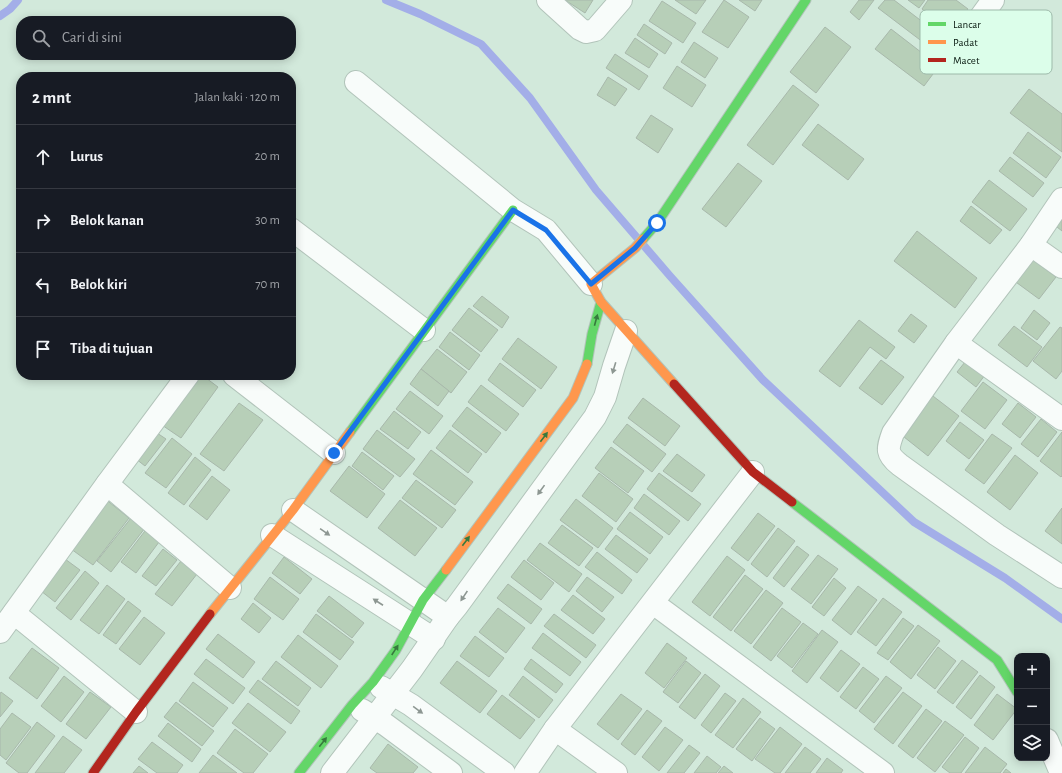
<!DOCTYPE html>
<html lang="id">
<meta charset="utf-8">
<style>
body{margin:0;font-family:"Alegreya Sans",sans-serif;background:#20242c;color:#f1f3f6}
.controls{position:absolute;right:12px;bottom:12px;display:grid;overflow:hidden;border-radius:8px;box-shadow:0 2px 10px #0003}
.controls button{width:36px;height:36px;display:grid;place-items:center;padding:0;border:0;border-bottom:1px solid #363941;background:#171b24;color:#f1f3f6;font:20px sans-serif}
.stop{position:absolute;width:12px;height:12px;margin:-9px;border:3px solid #1a73e8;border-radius:50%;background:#fff}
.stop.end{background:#1a73e8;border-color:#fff;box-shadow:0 1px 4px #0008}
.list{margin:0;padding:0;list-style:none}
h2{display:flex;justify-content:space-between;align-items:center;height:52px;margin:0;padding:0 16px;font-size:17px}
h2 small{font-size:13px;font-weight:400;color:#9ea1a6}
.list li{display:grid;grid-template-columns:26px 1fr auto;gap:12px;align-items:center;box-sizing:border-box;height:64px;padding:0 16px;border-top:1px solid #363941}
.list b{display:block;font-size:15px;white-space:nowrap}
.list em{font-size:13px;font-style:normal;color:#9ea1a6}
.icon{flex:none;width:22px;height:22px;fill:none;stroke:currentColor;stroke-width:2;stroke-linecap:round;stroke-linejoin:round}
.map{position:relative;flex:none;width:1062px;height:773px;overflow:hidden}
.search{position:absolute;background:#171b24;box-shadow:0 2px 10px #0003;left:16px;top:16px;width:280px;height:44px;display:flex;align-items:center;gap:10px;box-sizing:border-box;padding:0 14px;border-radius:16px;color:#9ea1a6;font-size:15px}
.panel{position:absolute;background:#171b24;box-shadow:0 2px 10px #0003;left:16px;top:72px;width:280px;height:308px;border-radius:16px}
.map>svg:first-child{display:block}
</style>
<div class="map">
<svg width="1062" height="773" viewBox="0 0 1062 773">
<rect width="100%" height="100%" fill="#d2e9db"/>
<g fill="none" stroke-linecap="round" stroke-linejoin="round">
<g stroke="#a3aee8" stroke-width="8">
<path d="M386 0 420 14 481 44 530 98 596 190 670 276 763 380 914 522 1005 578 1062 619"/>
<path d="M0 16 10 9 18 0"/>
</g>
</g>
<g fill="#b7cfb8" stroke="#a8b8ab">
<path d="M565 0H593L585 13Z"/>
<path d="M675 0H706L696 14Z"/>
<path d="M724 0 749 17 728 48 702 32Z"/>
<path d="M739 0H762L755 11Z"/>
<path d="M859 0H874L859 20 850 12Z"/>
<path d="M885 0H894L945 39 936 52 878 8Z"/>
<path d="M908 0H925L919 8Z"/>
<path d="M928 0H956L968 9 951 31 922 9Z"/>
<path d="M662 1 696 23 683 43 649 21Z"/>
<path d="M644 24 672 43 665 54 637 35Z"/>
<path d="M825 27 851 47 816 93 790 72Z"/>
<path d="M891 29 939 66 924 86 875 49Z"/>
<path d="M635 38 658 54 649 68 625 53Z"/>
<path d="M694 42 718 58 705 78 681 62Z"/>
<path d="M615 54 648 76 639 90 606 68Z"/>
<path d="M677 66 706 85 692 107 663 88Z"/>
<path d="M608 77 627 89 615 106 597 95Z"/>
<path d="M793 85 819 105 773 165 747 145Z"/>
<path d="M1029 89 1062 114V152L1010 113Z"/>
<path d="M651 115 673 129 658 153 636 138Z"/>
<path d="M818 124 864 159 848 180 802 145Z"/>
<path d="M1028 132 1061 157 1046 178 1013 153Z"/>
<path d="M1010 157 1044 183 1033 197 999 171Z"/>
<path d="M738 163 762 181 726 227 702 209Z"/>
<path d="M989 180 1027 209 1010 231 972 202Z"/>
<path d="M971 206 1002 230 990 244 960 221Z"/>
<path d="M1062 210V231L1052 223Z"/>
<path d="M917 231 977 278 955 308 894 261Z"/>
<path d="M1026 255 1056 277 1039 299 1009 277Z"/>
<path d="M482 296 509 317 502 328 473 306Z"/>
<path d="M469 308 498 330 481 352 452 330Z"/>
<path d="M1034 310 1050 323 1037 340 1021 328Z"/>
<path d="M911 314 927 326 914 343 898 331Z"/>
<path d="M859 320 895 347 886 359 870 347 840 387 819 371Z"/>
<path d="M1014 326 1042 347 1027 367 998 345Z"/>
<path d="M1060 327 1062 328V371L1056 379 1033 361Z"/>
<path d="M450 332 480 355 469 370 439 347Z"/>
<path d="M518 338 557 367 541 389 502 359Z"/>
<path d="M437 349 467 372 451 393 421 369Z"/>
<path d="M969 357 988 371 976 387 957 372Z"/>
<path d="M881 360 904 377 882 405 859 388Z"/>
<path d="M500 363 536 390 523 407 488 380Z"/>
<path d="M421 369 449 391 438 406 410 384Z"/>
<path d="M192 375H202L218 387 181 438 156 421Z"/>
<path d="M983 382 1007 400 985 429 961 411Z"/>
<path d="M481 385 519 414 506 431 468 402Z"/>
<path d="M410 391 443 416 429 434 396 409Z"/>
<path d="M929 393 959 416 928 456 899 433Z"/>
<path d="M643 398 680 426 665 446 628 418Z"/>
<path d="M239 403 263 420 224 471 200 454Z"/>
<path d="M1018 403 1036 417 1020 438 1002 424Z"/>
<path d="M467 407 501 433 486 453 452 426Z"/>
<path d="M394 411 421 432 408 449 380 429Z"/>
<path d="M1041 419 1057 432 1038 457 1021 444Z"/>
<path d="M960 422 984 440 969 459 946 441Z"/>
<path d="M627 424 666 454 652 472 613 442Z"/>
<path d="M151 429 166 439 145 466 131 455Z"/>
<path d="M377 430 415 459 400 477 363 449Z"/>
<path d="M450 430 482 454 468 473 436 448Z"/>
<path d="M1062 432V476L1061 477 1040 461Z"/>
<path d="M992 434 1012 448 984 484 965 470Z"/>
<path d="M172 438 192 454 166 488 145 473Z"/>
<path d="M611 447 644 471 628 493 595 468Z"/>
<path d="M431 450 473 482 455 505 413 474Z"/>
<path d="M362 452 394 476 383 490 352 466Z"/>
<path d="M677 454 705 475 692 492 663 471Z"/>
<path d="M1015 455 1038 473 1010 510 987 492Z"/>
<path d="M195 457 211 470 184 505 168 493Z"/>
<path d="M349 466 385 494 367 518 330 491Z"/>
<path d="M599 473 633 499 616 522 582 496Z"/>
<path d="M659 473 701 504 688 521 647 489Z"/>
<path d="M212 476 230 490 207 520 189 506Z"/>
<path d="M416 480 456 510 442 528 402 498Z"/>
<path d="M644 494 680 521 669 535 634 508Z"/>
<path d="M104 498 129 518 93 565 67 546Z"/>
<path d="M576 499 613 528 598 548 560 520Z"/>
<path d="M400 500 437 528 415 556 378 528Z"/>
<path d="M1062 508V544L1045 531Z"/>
<path d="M630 512 663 537 650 554 617 529Z"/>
<path d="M758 513 775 526 748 561 731 548Z"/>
<path d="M131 518 145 528 111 572 97 561Z"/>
<path d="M562 525 593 548 579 566 548 543Z"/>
<path d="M148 527 162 538 136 573 121 562Z"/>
<path d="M778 528 795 541 767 577 751 564Z"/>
<path d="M616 535 648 559 637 573 605 549Z"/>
<path d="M540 543 582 574 569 592 527 560Z"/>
<path d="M797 546 809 555 784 587 773 578Z"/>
<path d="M163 549 177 560 156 586 142 576Z"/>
<path d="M597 552 632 580 622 594 585 567Z"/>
<path d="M818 555 838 569 811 604 791 589Z"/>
<path d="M727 556 745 570 710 616 692 602Z"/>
<path d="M284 557 312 579 300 594 272 573Z"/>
<path d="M65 559 80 570 55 602 41 591Z"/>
<path d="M524 560 554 583 541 600 511 577Z"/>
<path d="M181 561 197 574 172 606 155 594Z"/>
<path d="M85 571 99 583 71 620 56 608Z"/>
<path d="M745 575 763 589 731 631 713 617Z"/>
<path d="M270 577 299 599 283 620 254 599Z"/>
<path d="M587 577 614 597 602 612 576 591Z"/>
<path d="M834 578 846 588 824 616 812 607Z"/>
<path d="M508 584 542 609 531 624 497 598Z"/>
<path d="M107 585 125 599 99 634 80 620Z"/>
<path d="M858 586 877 600 851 635 832 620Z"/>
<path d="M766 590 783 603 751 644 734 631Z"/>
<path d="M573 595 605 619 593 634 561 610Z"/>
<path d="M329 596 364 623 352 638 317 611Z"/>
<path d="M883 598 902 612 876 646 857 632Z"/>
<path d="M128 601 141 611 116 644 103 635Z"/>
<path d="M253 603 271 618 259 633 241 619Z"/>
<path d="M498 608 525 628 506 653 479 632Z"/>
<path d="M782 608 801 622 771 661 753 647Z"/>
<path d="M316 614 354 642 340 660 303 632Z"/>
<path d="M554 614 596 645 586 658 544 626Z"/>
<path d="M144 617 165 633 140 665 119 649Z"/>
<path d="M903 618 914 626 888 660 877 653Z"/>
<path d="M803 623 818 634 792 668 777 656Z"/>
<path d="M918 625 940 641 911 679 890 662Z"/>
<path d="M822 630 838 642 807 683 792 671Z"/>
<path d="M543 633 581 662 570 676 532 648Z"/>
<path d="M218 634 255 662 243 678 206 649Z"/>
<path d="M298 635 338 666 321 688 281 657Z"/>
<path d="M475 636 504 658 489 677 460 656Z"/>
<path d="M667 643 687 658 664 688 645 673Z"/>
<path d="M938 647 956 661 935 689 917 675Z"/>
<path d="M32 648 59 668 37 699 9 678Z"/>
<path d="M841 650 860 664 838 692 820 678Z"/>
<path d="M206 659 245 688 233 704 194 674Z"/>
<path d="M531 659 563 684 556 693 524 669Z"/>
<path d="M962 660 978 672 953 704 937 692Z"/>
<path d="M276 661 311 688 298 706 262 679Z"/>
<path d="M457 661 497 691 480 713 440 683Z"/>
<path d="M686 661 701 673 678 703 663 692Z"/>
<path d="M863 667 879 679 856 709 840 697Z"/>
<path d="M705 674 720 686 695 719 679 707Z"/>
<path d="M980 675 995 687 971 719 956 707Z"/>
<path d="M64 676 84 692 61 722 41 706Z"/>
<path d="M523 676 553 700 539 718 509 695Z"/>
<path d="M886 676 902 688 874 723 859 711Z"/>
<path d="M258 680 300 711 291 724 249 692Z"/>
<path d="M193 682 228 708 213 727 179 701Z"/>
<path d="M1 692 13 701 0 717V694Z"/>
<path d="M90 692 111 707 86 739 66 724Z"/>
<path d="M903 692 922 706 893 744 874 729Z"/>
<path d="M725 693 736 701 711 733 701 725Z"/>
<path d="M621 694 642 709 618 740 597 724Z"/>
<path d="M997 694 1017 709 993 740 974 725Z"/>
<path d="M502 695 535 720 520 739 487 714Z"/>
<path d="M743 698 761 712 733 748 715 735Z"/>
<path d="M176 702 214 731 202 746 164 717Z"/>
<path d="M248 703 286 732 270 752 232 723Z"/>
<path d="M926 709 942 721 913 758 898 746Z"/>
<path d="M647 710 662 721 635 755 621 744Z"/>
<path d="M12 713 31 727 6 760 0 755V729Z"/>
<path d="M760 718 775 729 752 761 736 749Z"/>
<path d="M945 721 964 735 935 772 917 758Z"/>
<path d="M37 722 55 736 27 773H19L6 763Z"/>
<path d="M168 723 201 749 192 762 158 736Z"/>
<path d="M665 727 683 740 659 771 642 757Z"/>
<path d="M780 727 802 744 780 773H775L755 759Z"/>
<path d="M235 729 268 754 253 773H244L217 753Z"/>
<path d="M63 736 82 750 64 773H35Z"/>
<path d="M965 737 979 748 961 773H950L942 767Z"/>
<path d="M152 742 183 765 177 773H157L138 759Z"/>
<path d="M388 744 418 767 413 773H377L370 768Z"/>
<path d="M689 745 700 753 684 773H667Z"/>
<path d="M805 747 821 759 810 773H785Z"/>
<path d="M985 747 1007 764 1000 773H965Z"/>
<path d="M213 755 237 773H199Z"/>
<path d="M707 756 721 767 716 773H694Z"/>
<path d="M827 758 843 770 841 773H816Z"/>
<path d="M139 766 148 773H133Z"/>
<path d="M724 766 733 773H718Z"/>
<path d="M1006 769 1011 773H1003Z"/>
</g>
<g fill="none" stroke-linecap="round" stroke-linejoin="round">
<g stroke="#b2c4ba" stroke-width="24">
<g id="street">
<path d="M548 0 580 29 586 32 595 30 621 0"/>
<path d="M980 18 993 0"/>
<path d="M356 82 513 210 546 230 591 284"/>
<path d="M1062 199 1031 245 956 343 1062 419"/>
<path d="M291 229 424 330"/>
<path d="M1031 245 1062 267"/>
<path d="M956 343 893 433C887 449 886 454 900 465L997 535 1062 577"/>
<path d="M234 375 334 453"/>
<path d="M107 484 230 588"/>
<path d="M293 510 448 617"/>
<path d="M272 535 434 639"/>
<path d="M653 603 883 773"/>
<path d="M14 613 136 712"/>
<path d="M0 632 107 484 188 375"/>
<path d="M381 687 411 705 504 773"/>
<path d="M362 710 386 725 451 773"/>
<path d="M555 729 616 773"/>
<path d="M1047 740 1061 773"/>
<path d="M332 773 412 669 448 617 457 606 595 417 605 397 614 366 626 331"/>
<path d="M525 773 555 729 753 472"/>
</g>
</g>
<g stroke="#b2c4ba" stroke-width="11">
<g id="fast">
<path d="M643 239 657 223 806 0"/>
<path d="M587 364 592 334 601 302"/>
<path d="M350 432 513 210"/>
<path d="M792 502 997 660 1017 692"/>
<path d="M299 773 352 705 373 682 396 650 423 600 446 570"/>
</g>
</g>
<g stroke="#b2c4ba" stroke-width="11">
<g id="slow">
<path d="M643 239 635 248 591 284 601 302 674 384"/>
<path d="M446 570 573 398 587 364"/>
<path d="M210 614 293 510 350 432"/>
</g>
</g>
<g stroke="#b2c4ba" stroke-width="11">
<g id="jam">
<path d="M674 384 753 472 792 502"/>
<path d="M93 773 136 712 210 614"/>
</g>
</g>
<use href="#street" stroke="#f8fcfa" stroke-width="22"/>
<use href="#fast" stroke="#63d668" stroke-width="9"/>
<use href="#slow" stroke="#ff974d" stroke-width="9"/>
<use href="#jam" stroke="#b3261e" stroke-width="9"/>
</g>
<defs><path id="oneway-solid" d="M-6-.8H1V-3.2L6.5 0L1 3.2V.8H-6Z"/></defs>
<g fill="#37793e">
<use href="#oneway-solid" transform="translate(596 320) rotate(-75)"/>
<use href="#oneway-solid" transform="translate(544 437) rotate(-53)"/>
<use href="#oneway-solid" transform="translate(466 541) rotate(-53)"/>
<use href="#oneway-solid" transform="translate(395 650) rotate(-57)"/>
<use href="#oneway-solid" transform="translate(323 742) rotate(-52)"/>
</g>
<g fill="#8d9792">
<use href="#oneway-solid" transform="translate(614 368) rotate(107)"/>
<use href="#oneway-solid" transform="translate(541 490) rotate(126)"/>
<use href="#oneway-solid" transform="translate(325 532) rotate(35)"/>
<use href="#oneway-solid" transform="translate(464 596) rotate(124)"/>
<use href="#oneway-solid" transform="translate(378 602) rotate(-147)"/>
<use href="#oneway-solid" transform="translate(418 710) rotate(36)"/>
</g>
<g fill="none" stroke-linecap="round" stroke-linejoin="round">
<path stroke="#1a73e8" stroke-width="5" d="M334 453 513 210 546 230 591 284 635 248 657 223"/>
</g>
<rect x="920" y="10" width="132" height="64" rx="6" fill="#dcfeea" stroke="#9dbaaa" stroke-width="1"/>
<rect x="928" y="22" width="18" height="4" fill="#63d668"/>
<rect x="928" y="40" width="18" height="4" fill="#ff974d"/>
<rect x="928" y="58" width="18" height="4" fill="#b3261e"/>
<g font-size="11" fill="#0b1c13">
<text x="953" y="28">Lancar</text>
<text x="953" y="46">Padat</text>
<text x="953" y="64">Macet</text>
</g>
</svg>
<div class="controls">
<button>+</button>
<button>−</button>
<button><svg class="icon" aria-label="layers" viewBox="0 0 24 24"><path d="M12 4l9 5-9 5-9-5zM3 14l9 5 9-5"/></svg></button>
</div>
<div class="stop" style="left:657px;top:223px"></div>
<div class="stop end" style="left:334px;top:453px"></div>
<div class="search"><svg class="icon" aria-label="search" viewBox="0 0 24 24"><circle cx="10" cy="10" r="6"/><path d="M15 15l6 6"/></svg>Cari di sini</div>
<section class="panel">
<h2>2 mnt<small>Jalan kaki · 120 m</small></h2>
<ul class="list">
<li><svg class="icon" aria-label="ahead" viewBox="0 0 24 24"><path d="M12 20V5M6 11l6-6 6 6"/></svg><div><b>Lurus</b></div><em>20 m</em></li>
<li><svg class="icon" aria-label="right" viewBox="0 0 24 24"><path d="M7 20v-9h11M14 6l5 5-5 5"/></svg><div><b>Belok kanan</b></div><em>30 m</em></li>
<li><svg class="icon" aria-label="left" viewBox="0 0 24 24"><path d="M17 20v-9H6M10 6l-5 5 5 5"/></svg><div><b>Belok kiri</b></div><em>70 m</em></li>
<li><svg class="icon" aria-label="arrive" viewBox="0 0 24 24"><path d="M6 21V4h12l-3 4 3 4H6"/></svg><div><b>Tiba di tujuan</b></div></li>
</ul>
</section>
</div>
